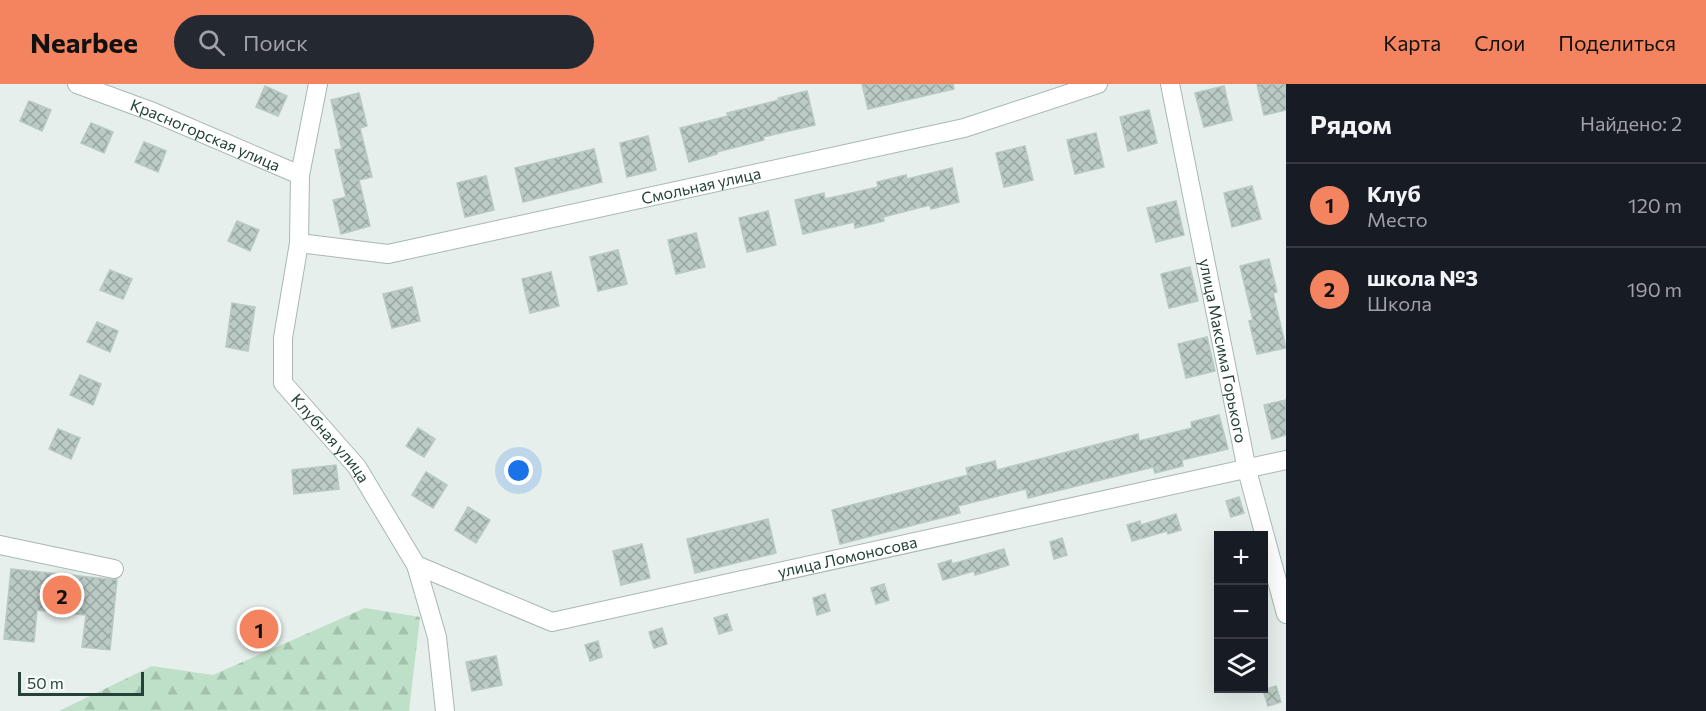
<!DOCTYPE html>
<html lang="ru">
<meta charset="utf-8">
<style>
body{margin:0;font-family:Commissioner,sans-serif;background:#242831;color:#f1f3f6}
.controls{position:absolute;right:18px;bottom:18px;display:grid;overflow:hidden;border-radius:0px;box-shadow:0 6px 24px #0002}
.controls button{width:54px;height:54px;display:grid;place-items:center;padding:0;border:0;border-bottom:2px solid #363941;background:#171b24;color:#f1f3f6;font:30px sans-serif}
.scale{position:absolute;left:18px;bottom:15px;width:126px;box-sizing:border-box;padding-left:6px;border:3px solid #24423a;border-top:0;font-size:16px;line-height:21px;white-space:nowrap;color:#24423a;-webkit-text-stroke:4px #f7fbf9;paint-order:stroke}
.you{position:absolute;left:519px;top:387px;width:21px;height:21px;margin:-15px;border:4px solid #fff;border-radius:50%;background:#1a73e8;box-shadow:0 0 0 9px #1a73e833}
.badge{display:grid;place-items:center;width:39px;height:39px;border-radius:50%;background:#f4845f;color:#111;font-size:20px;font-weight:700}
.pin{position:absolute;translate:-50% -50%;border:3px solid #fff;box-shadow:0 2px 6px #0006}
.list{margin:0;padding:0;list-style:none}
h2{display:flex;justify-content:space-between;align-items:center;height:78px;margin:0;padding:0 24px;font-size:26px}
h2 small{font-size:20px;font-weight:400;color:#9ea1a6}
.list li{display:grid;grid-template-columns:39px 1fr auto;gap:18px;align-items:center;box-sizing:border-box;height:84px;padding:0 24px;border-top:2px solid #363941}
.list b{display:block;font-size:22px;white-space:nowrap}
.list p{margin:0;font-size:20px;white-space:nowrap;color:#9ea1a6}
.list em{font-size:20px;font-style:normal;color:#9ea1a6}
.icon{flex:none;width:33px;height:33px;fill:none;stroke:currentColor;stroke-width:2;stroke-linecap:round;stroke-linejoin:round}
.map{position:relative;flex:none;width:1286px;height:627px;overflow:hidden}
header{display:flex;align-items:center;gap:36px;box-sizing:border-box;height:84px;padding:0 30px;background:#f4845f;color:#111}
header strong{font-size:28px}
nav{display:flex;gap:33px;margin-inline-start:auto;font-size:21px}
.search{width:420px;height:54px;background:#242831;display:flex;align-items:center;gap:15px;box-sizing:border-box;padding:0 21px;border-radius:33px;color:#9ea1a6;font-size:22px}
main{display:flex}
aside{flex:1;background:#171b24}
.map>svg:first-child{display:block}
</style>
<header>
<strong>Nearbee</strong>
<div class="search"><svg class="icon" aria-label="search" viewBox="0 0 24 24"><circle cx="10" cy="10" r="6"/><path d="M15 15l6 6"/></svg>Поиск</div>
<nav><a>Карта</a><a>Слои</a><a>Поделиться</a></nav>
</header>
<main>
<div class="map">
<svg width="1286" height="627" viewBox="0 0 1286 627">
<defs>
<pattern id="forest-firs" width="22" height="20" patternUnits="userSpaceOnUse" patternTransform="scale(1.5)"><rect width="22" height="20" fill="#bfe0c8"/><path d="M5 1l3.5 6h-7zM16 11l3.5 6h-7z" fill="#a4c1ad"/></pattern>
<pattern id="building-cross-hatch" width="8" height="8" patternUnits="userSpaceOnUse" patternTransform="scale(1.5)"><rect width="8" height="8" fill="#bbcac4"/><path d="M0 0l8 8M0 8l8-8" fill="none" stroke="#98a6a0"/></pattern>
</defs>
<rect width="100%" height="100%" fill="#e6efeb"/>
<path fill="url(#forest-firs)" d="M365 524 420 533 409 627H59L152 582 213 591Z"/>
<g fill="url(#building-cross-hatch)" stroke="#b8c9c2" stroke-width="1.5">
<path d="M862 0H953L954 5 868 25Z"/>
<path d="M1257 0H1286V26L1264 31Z"/>
<path d="M265 2 287 12 278 32 256 23Z"/>
<path d="M1224 2 1232 36 1204 43 1195 9Z"/>
<path d="M807 7 815 41 763 53 764 56 717 68V70L689 78 680 44 728 32 727 29 779 16 778 14Z"/>
<path d="M359 9 367 42 360 44 372 93 359 96 370 142 341 150 333 116 346 113 335 66 342 65 331 16Z"/>
<path d="M29 17 51 26 42 47 20 37Z"/>
<path d="M1149 26 1157 59 1128 67 1120 33Z"/>
<path d="M91 39 113 48 104 69 81 59Z"/>
<path d="M1096 49 1104 83 1075 90 1067 56Z"/>
<path d="M648 52 656 86 627 93 620 59Z"/>
<path d="M144 58 166 67 158 88 135 78Z"/>
<path d="M1025 62 1033 96 1004 103 996 69Z"/>
<path d="M594 65 602 98 523 118 515 84Z"/>
<path d="M952 84 959 118 931 125 930 121 883 133 884 137 855 144 854 138 803 150 795 116 824 109 825 115 878 103 877 98 906 91 907 95Z"/>
<path d="M486 92 494 126 465 133 457 99Z"/>
<path d="M1252 102 1261 135 1232 143 1224 109Z"/>
<path d="M1176 117 1184 151 1156 158 1147 124Z"/>
<path d="M768 127 776 161 747 168 739 134Z"/>
<path d="M237 137 259 146 250 167 228 157Z"/>
<path d="M696 149 705 183 676 190 668 156Z"/>
<path d="M618 166 627 200 598 207 590 173Z"/>
<path d="M1269 175 1277 208 1273 209 1286 264 1257 270 1249 237 1253 236 1240 182Z"/>
<path d="M1190 183 1198 217 1169 224 1161 190Z"/>
<path d="M110 186 132 195 123 215 100 206Z"/>
<path d="M551 188 559 222 530 229 522 195Z"/>
<path d="M412 203 420 237 392 244 383 210Z"/>
<path d="M232 219 255 223 248 267 226 263Z"/>
<path d="M97 238 118 247 110 268 87 258Z"/>
<path d="M1207 253 1215 287 1186 294 1178 260Z"/>
<path d="M80 291 101 300 93 321 70 311Z"/>
<path d="M1286 316V351L1272 355 1264 321Z"/>
<path d="M1219 331 1228 365 1182 376 1183 382 1155 389 1153 383 1028 414 1026 405 958 422 960 429 840 460 832 426 968 391 966 384 995 377 997 386 1138 350 1139 357 1192 344 1191 338Z"/>
<path d="M418 344 435 355 424 373 406 362Z"/>
<path d="M58 345 80 354 71 375 49 365Z"/>
<path d="M336 381 339 405 294 410 292 386Z"/>
<path d="M426 388 447 401 433 424 412 411Z"/>
<path d="M1239 413 1244 429 1231 433 1226 417Z"/>
<path d="M468 423 490 436 476 459 455 446Z"/>
<path d="M1176 430 1181 446 1168 450 1167 447 1132 457 1127 441 1140 437 1141 441Z"/>
<path d="M768 435 776 469 695 489 687 455Z"/>
<path d="M1062 454 1067 471 1054 475 1050 458Z"/>
<path d="M642 460 650 494 621 501 613 467Z"/>
<path d="M1004 465 1009 481 975 491 974 487 943 496 938 480 951 476 952 480Z"/>
<path d="M11 485 117 496 110 566 82 563 86 531 37 526 34 558 4 555Z"/>
<path d="M884 500 889 516 876 520 871 504Z"/>
<path d="M825 510 830 527 817 531 813 514Z"/>
<path d="M727 530 732 546 719 550 714 534Z"/>
<path d="M251 531 271 534 267 559 247 556Z"/>
<path d="M662 544 667 560 654 564 649 548Z"/>
<path d="M598 557 602 573 590 577 585 561Z"/>
<path d="M496 572 502 601 472 607 466 578Z"/>
<path d="M1276 602 1281 618 1268 622 1263 606Z"/>
</g>
<g fill="none" stroke-linecap="round" stroke-linejoin="round">
<g stroke="#a8b8b2" stroke-width="20">
<g id="street">
<path id="s1" d="M77 0 153 28 300 91"/>
<path id="s2" d="M318 0 300 91 299 159 283 254V299L357 383 416 481 437 553 445 627"/>
<path id="s3" d="M1170 0 1247 386 1286 530"/>
<path id="s4" d="M299 159 388 170 964 44 1098 0"/>
<path d="M0 461 114 485"/>
<path id="s5" d="M416 481 552 538 1286 376"/>
</g>
</g>
<use href="#street" stroke="#fff" stroke-width="18"/>
</g>
<g text-anchor="middle" stroke-width="4.5" stroke-linejoin="round" paint-order="stroke">
<g font-size="16" fill="#24423a" stroke="#f7fbf9">
<text dy="6" stroke="none"><textPath href="#s1" startOffset="138">Красногорская улица</textPath></text>
<text dy="6" stroke="none"><textPath href="#s4" startOffset="410">Смольная улица</textPath></text>
<text dy="6" stroke="none"><textPath href="#s3" startOffset="272">улица Максима Горького</textPath></text>
<text dy="6" stroke="none"><textPath href="#s2" startOffset="375">Клубная улица</textPath></text>
<text dy="6" stroke="none"><textPath href="#s5" startOffset="450">улица Ломоносова</textPath></text>
</g>
</g>
</svg>
<div class="controls">
<button>+</button>
<button>−</button>
<button><svg class="icon" aria-label="layers" viewBox="0 0 24 24"><path d="M12 4l9 5-9 5-9-5zM3 14l9 5 9-5"/></svg></button>
</div>
<div class="scale">50 m</div>
<div class="you"></div>
<div class="pin badge" style="left:259px;top:545px">1</div>
<div class="pin badge" style="left:62px;top:511px">2</div>
</div>
<aside>
<h2>Рядом<small>Найдено: 2</small></h2>
<ul class="list">
<li><span class="badge">1</span><div><b>Клуб</b><p>Место</p></div><em>120 m</em></li>
<li><span class="badge">2</span><div><b>школа №3</b><p>Школа</p></div><em>190 m</em></li>
</ul>
</aside>
</main>
